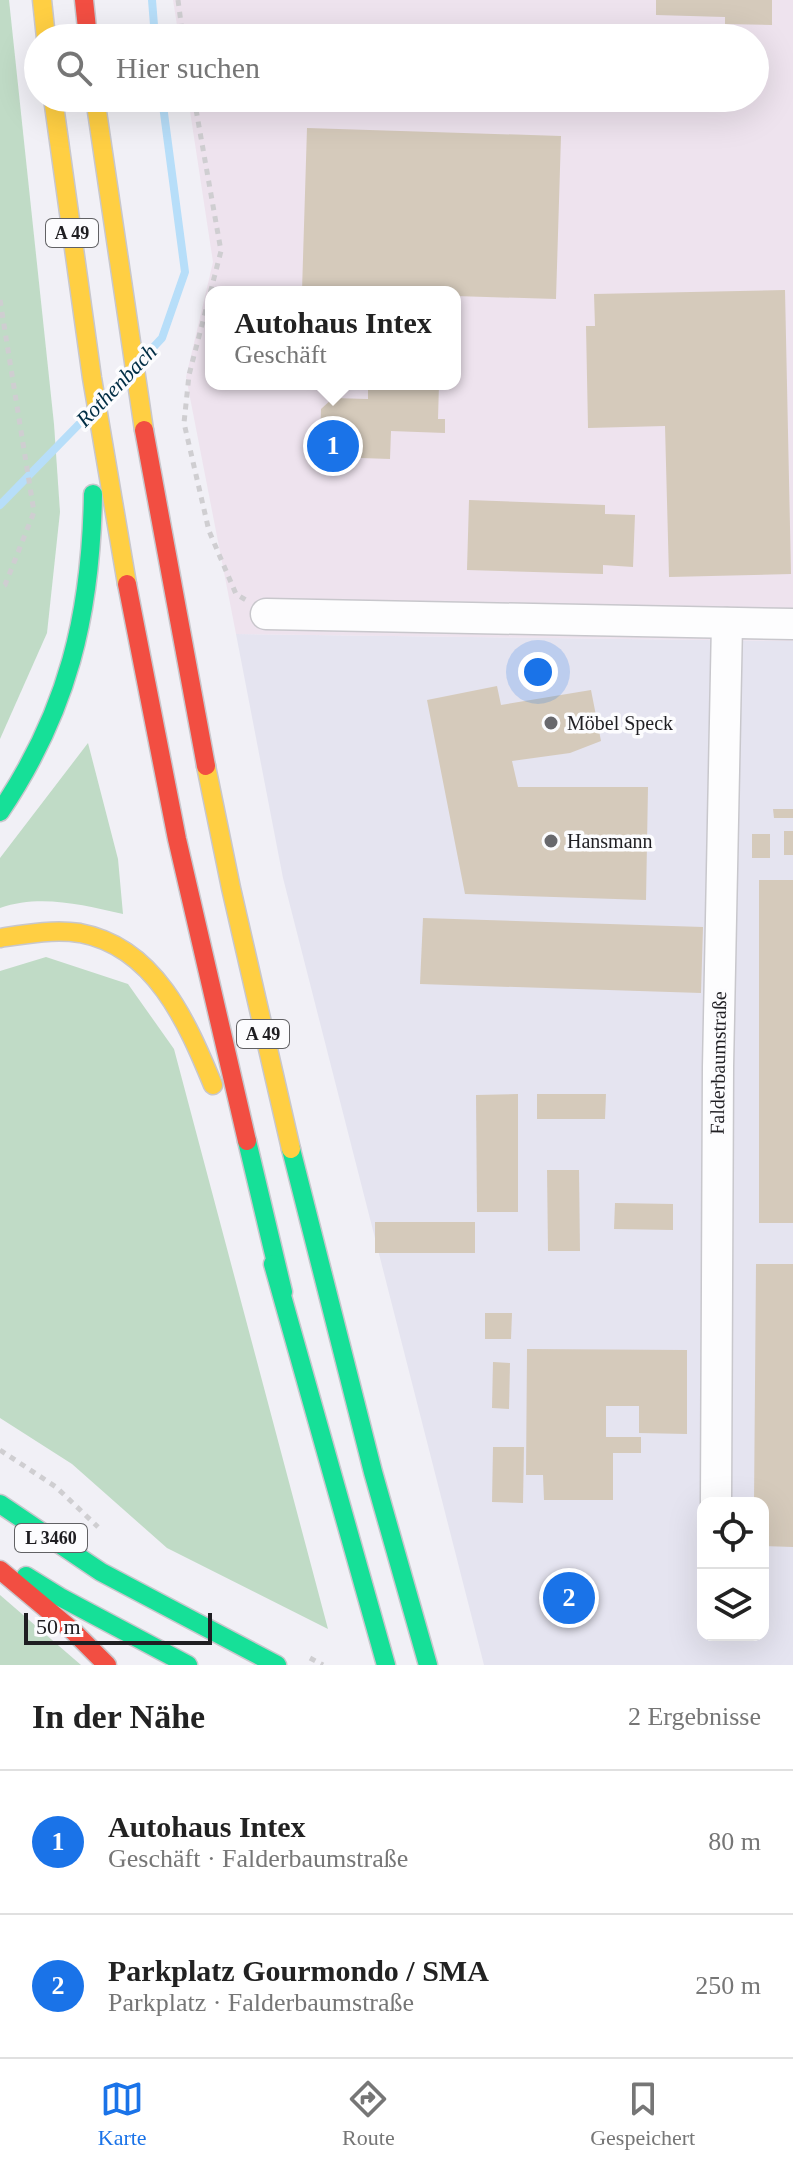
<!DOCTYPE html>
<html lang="de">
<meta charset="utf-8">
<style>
body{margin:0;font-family:"Times New Roman",serif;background:#f6f6f6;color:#222}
.controls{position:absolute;right:24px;bottom:24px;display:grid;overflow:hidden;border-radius:16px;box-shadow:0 8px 32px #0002}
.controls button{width:72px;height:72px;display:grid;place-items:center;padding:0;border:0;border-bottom:2px solid #e0e0e0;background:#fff;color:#222;font:40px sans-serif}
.scale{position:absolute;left:24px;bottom:20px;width:188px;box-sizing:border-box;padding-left:8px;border:4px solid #1f1e22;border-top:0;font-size:22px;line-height:28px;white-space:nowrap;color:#1f1e22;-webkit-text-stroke:6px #fcfcfe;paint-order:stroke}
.you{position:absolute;left:538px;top:672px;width:28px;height:28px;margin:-20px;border:6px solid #fff;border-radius:50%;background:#1a73e8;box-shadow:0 0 0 12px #1a73e833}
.badge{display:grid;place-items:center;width:52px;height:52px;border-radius:50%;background:#1a73e8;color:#fff;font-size:26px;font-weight:700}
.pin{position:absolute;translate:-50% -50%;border:4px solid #fff;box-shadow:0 2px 8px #0006}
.popup{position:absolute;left:205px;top:286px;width:256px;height:104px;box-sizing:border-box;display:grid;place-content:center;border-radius:16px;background:#fff;filter:drop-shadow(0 2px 6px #0005);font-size:26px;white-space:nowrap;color:#767676}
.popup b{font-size:30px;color:#222}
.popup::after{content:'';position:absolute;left:50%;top:100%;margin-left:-16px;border:16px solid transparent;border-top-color:#fff}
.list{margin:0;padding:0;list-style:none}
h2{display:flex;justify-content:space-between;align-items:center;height:104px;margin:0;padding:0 32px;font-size:34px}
h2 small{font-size:26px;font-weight:400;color:#767676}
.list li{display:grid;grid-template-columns:52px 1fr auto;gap:24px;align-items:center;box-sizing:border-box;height:144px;padding:0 32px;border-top:2px solid #e0e0e0}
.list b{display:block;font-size:30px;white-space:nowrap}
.list p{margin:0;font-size:26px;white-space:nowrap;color:#767676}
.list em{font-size:26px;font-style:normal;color:#767676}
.icon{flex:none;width:44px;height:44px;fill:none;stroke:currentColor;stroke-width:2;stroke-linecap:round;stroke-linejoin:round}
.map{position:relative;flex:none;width:793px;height:1665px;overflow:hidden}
.search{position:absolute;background:#fff;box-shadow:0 8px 32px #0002;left:24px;right:24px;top:24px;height:88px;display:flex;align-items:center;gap:20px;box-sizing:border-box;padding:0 28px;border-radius:44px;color:#767676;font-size:30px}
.sheet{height:392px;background:#fff}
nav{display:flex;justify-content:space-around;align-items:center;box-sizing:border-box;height:112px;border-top:2px solid #e0e0e0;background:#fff;font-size:22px;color:#767676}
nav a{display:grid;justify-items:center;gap:4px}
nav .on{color:#1a73e8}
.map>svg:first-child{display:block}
</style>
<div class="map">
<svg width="793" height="1665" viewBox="0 0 793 1665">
<rect width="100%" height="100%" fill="#f1f0f6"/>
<path fill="#e5e4f0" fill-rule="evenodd" d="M236 634 793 641V1665H484L283 878ZM703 1503H763V1635H703Z"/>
<path fill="#eee3ee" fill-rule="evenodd" d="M173 0H793V641L236 634 186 377 213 262 188 98H755V38H179ZM211 292H455V384H211Z"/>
<g fill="#c0dbc6">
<path d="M0 0H9L54 424 60 512 47 633 0 739Z"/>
<path d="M88 743 118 859 123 914C82 905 41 894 0 908V858Z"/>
<path d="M46 957 128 984 174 1049 328 1629 167 1548 72 1464 0 1418V971Z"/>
<path d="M0 1595 81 1665H0Z"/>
</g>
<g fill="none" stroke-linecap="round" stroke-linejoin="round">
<g stroke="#b7def9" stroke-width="8">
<path d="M152 0 155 38"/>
<path d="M147 354 162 338 185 272 162 98"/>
<path d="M0 505 85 418"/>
</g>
</g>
<g fill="#d5cabb">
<path d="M656 0H772V25L725 24V17L656 15Z"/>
<path d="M307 128 561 136 556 299 455 296V292L302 291Z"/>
<path d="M785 290 791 574 669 577 665 426 588 428 586 326H595L594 294Z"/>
<path d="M368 384H439L438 419H445V433L391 431 390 459 331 457 320 445 321 409 333 398 368 399Z"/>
<path d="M469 500 605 505V514L635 515 633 567 603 565V574L467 570Z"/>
<path d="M497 686 501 705 591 690 601 741 570 753 512 761 518 787H648L646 900 465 894 427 700Z"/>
<path d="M773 809H793V818H774Z"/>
<rect x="784" y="831" width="9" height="24"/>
<rect x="752" y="834" width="18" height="24"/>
<rect x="759" y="880" width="34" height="343"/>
<path d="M423 918 703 927 701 993 420 984Z"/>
<path d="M518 1094V1212H477L476 1095Z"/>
<path d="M537 1094H606L605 1119H537Z"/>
<path d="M547 1170H579L580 1251H548Z"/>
<path d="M615 1203 673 1204V1230L614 1229Z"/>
<rect x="375" y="1222" width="100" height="31"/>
<path d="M756 1264H793V1547L763 1546V1503H754Z"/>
<path d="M485 1313H512L511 1339H485Z"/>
<path d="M527 1349 687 1350V1434L639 1433V1406H606V1437H641V1453H613V1500H544L543 1475H526Z"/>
<path d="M493 1362 510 1363 509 1409 492 1408Z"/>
<path d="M493 1447H524L523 1503 492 1502Z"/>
</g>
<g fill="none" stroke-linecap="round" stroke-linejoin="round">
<g stroke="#c8c7cc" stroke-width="33">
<g id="street">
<path d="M266 614 793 624"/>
<path d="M716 1503 718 1067 727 623"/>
</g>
</g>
<g stroke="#c8c7cc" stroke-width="21">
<g id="fast">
<path d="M0 812C68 711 91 615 93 494"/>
<path d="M247 1141 283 1292"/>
<path d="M291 1149 373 1472 428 1665"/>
<path d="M273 1264 386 1665"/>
<path d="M0 1504 101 1572 277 1665"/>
<path d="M26 1576 60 1597 188 1665"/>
</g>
</g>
<g stroke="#c8c7cc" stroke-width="21">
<g id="slow">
<path d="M42 0 46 38"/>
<path d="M53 98 92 378 127 584"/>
<path d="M95 98 144 430"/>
<path d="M206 766 231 888 291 1149"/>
<path d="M0 938C26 934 53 929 80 933 155 947 187 1022 213 1085"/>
</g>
</g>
<g stroke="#c8c7cc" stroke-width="21">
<g id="jam">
<path d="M84 0 88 38"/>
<path d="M144 430 206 766"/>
<path d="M127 584 177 839 247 1141"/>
<path d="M0 1570 73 1631 107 1665"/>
</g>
</g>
<g stroke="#cfced1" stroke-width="5" stroke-dasharray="6 6" stroke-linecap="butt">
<path d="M178 0 183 38"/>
<path d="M194 98 221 251 189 375 184 423 209 531 236 594 246 600"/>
<path d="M0 300 34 512 5 585 0 587"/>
<path d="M0 1450 56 1487 98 1527"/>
<path d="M310 1658 323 1665"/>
</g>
<use href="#street" stroke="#fdfdfe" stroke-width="30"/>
<use href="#fast" stroke="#16e098" stroke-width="18"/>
<use href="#slow" stroke="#ffcf43" stroke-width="18"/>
<use href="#jam" stroke="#f24e42" stroke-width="18"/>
</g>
<g fill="#68686c" stroke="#fcfcfe" stroke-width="3">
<circle cx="551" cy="723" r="8"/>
<circle cx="551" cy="841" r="8"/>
</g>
<g text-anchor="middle" stroke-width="7" stroke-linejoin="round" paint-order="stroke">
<g fill="#fcfcfe" stroke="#616164" stroke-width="2">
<rect x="46" y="219" width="52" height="28" rx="6"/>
<rect x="237" y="1020" width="52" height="28" rx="6"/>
<rect x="15" y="1524" width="72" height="28" rx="6"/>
</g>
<g font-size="18" font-weight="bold" fill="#1f1e22">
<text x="72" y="239">A 49</text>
<text x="263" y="1040">A 49</text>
<text x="51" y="1544">L 3460</text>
</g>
<g font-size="20" fill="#1f1e22" stroke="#fcfcfe" text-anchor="start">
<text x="567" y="730">Möbel Speck</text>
<text x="567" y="848">Hansmann</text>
</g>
<g font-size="20" fill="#1f1e22" stroke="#fcfcfe">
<text transform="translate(718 1063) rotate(-89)" y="7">Falderbaumstraße</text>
</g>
<g font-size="22" font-style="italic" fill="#002d44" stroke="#fcfcfe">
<text transform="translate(116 385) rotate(-46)" y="8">Rothenbach</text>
</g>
</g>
</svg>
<div class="controls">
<button><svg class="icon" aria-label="locate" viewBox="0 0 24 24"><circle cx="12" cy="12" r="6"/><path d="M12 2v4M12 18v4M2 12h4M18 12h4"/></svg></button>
<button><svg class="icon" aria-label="layers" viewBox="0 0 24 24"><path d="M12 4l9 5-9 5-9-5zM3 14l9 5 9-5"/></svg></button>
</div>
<div class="scale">50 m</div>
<div class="you"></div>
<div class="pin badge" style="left:333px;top:446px">1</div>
<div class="popup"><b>Autohaus Intex</b>Geschäft</div>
<div class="pin badge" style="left:569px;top:1598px">2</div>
<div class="search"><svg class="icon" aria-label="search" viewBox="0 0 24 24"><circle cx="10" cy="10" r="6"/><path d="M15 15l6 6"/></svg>Hier suchen</div>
</div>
<section class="sheet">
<h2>In der Nähe<small>2 Ergebnisse</small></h2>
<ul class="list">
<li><span class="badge">1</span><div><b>Autohaus Intex</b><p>Geschäft · Falderbaumstraße</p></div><em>80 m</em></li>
<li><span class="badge">2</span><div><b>Parkplatz Gourmondo / SMA</b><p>Parkplatz · Falderbaumstraße</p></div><em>250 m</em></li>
</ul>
</section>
<nav>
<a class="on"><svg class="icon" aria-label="map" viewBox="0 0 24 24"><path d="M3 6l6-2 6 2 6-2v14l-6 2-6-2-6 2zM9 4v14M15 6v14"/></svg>Karte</a>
<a><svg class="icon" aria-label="directions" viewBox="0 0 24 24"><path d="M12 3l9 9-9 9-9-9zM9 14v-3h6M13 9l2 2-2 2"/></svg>Route</a>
<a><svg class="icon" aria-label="saved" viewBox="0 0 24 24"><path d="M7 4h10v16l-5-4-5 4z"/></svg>Gespeichert</a>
</nav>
